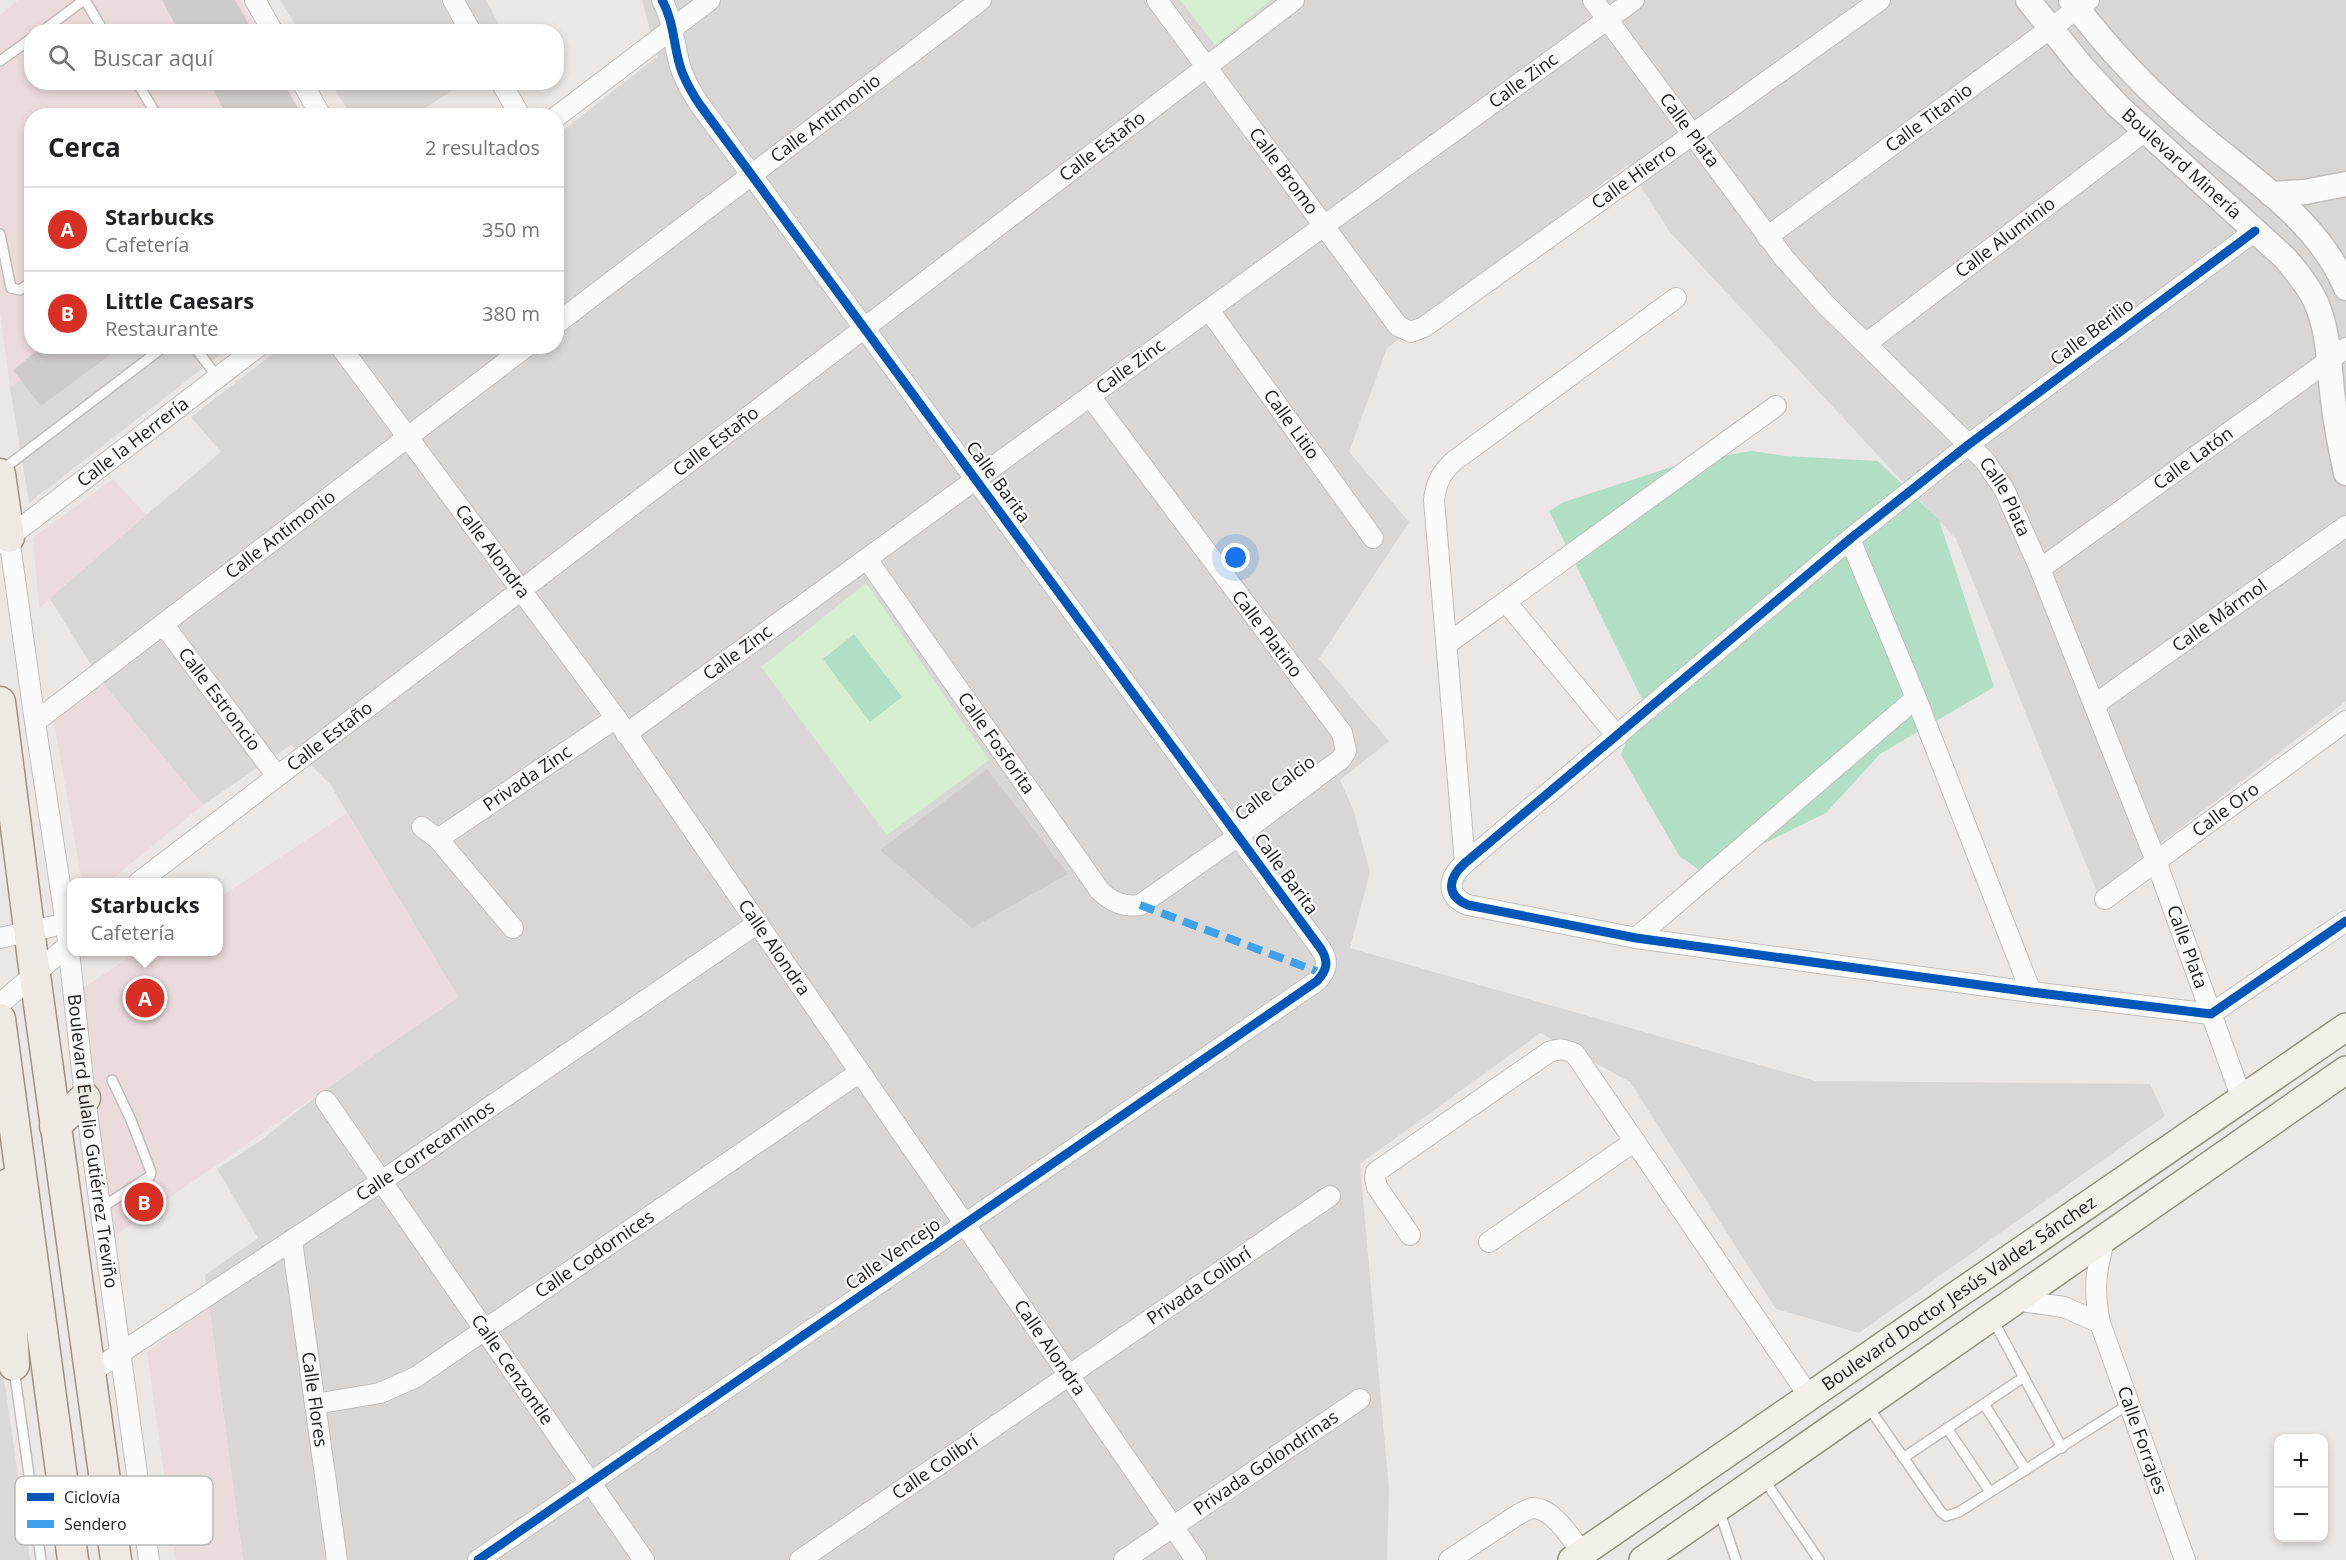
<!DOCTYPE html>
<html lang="es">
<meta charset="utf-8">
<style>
body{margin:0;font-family:"Open Sans",sans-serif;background:#f6f6f6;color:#202124}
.controls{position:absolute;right:18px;bottom:18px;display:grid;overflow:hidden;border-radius:12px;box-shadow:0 3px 9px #0003}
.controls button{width:54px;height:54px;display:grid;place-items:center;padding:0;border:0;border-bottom:2px solid #e0e0e0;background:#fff;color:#202124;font:30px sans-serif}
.you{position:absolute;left:1236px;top:558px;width:21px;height:21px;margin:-15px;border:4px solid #fff;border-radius:50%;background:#1a73e8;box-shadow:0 0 0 9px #1a73e833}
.badge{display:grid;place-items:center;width:39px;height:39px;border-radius:50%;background:#d93025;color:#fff;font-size:20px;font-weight:700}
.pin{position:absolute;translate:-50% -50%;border:3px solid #fff;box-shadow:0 2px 6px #0006}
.popup{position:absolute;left:67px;top:878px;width:156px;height:78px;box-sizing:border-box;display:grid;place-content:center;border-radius:12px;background:#fff;filter:drop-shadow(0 2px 4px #0005);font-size:20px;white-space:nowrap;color:#757577}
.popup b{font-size:22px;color:#202124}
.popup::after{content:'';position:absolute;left:50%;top:100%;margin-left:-12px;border:12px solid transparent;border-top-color:#fff}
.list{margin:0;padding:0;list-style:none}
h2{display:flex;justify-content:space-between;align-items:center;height:78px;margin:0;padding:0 24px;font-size:26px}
h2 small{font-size:20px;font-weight:400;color:#757577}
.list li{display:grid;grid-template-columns:39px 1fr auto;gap:18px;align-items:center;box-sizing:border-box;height:84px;padding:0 24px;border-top:2px solid #e0e0e0}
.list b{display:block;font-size:22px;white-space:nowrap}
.list p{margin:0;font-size:20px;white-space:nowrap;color:#757577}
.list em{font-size:20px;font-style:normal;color:#757577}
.icon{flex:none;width:33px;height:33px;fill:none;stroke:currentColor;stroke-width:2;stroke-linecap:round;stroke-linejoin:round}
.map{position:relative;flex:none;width:2346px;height:1560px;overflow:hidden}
.search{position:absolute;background:#fff;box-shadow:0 3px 9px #0003;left:24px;top:24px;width:540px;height:66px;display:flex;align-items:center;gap:15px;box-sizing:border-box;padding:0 21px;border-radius:24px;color:#757577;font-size:22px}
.panel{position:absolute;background:#fff;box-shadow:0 3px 9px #0003;left:24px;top:108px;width:540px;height:246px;border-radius:24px}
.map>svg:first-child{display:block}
</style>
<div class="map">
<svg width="2346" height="1560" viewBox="0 0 2346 1560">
<rect width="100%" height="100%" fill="#eae7e5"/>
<g fill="#d9d7d6">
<path d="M280 0H486L502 31H299Z"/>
<path d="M642 0H2346V701L2097 892 1956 539 1670 232 1627 165 1387 348 1349 452 1409 522 1319 659 1389 741 1340 780 1353 809 1370 872 1350 948 1816 1081 2150 1084 2165 1116 1859 1333 1776 1309 1630 1082 1540 1033 1360 1164 1389 1490 1387 1560H243L205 1275 258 1238 217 1169 260 1141 327 1088 458 997 330 784 291 745 203 805 101 681 49 597 221 452 191 417 282 347 556 346 557 135 657 57Z"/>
<path d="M331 83H463L413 116 351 115Z"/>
</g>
<g fill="#ecdbdc">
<path d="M18 0H240L257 31 32 32V82L285 83 303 115 32 116V346L122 347 41 406 21 381 10 387 0 314V15Z"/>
<path d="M113 479 146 515 39 608 33 538Z"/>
<path d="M101 681 203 805 108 882H82L53 716Z"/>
<path d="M347 813 458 997 113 1237 80 990 138 952H219V898Z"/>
<path d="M209 1307 243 1560H176L147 1352Z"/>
</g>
<g fill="#d5efd0">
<path d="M1180 0H1271L1215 45Z"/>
<path d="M866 583 989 760 887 835 761 667Z"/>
</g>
<g fill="#b1dfc5">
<path d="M1752 451 1785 456 1878 461 1939 520 1994 687 1880 754 1826 813 1744 853 1700 870 1680 857 1621 755 1642 699 1549 511 1564 502 1690 461Z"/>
<path d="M854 634 902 697 870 722 823 659Z"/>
</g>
<g fill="#dad9d8">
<path d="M122 347H230L29 503 10 387 21 380 41 405Z"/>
<path d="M0 1350 30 1560H0Z"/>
</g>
<g fill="#cecbca">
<path d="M162 0H235L253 32H179Z"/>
<path d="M209 82H283L302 116H227Z"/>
<path d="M43 346H122L41 406 13 370Z"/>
<path d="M987 769 1068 874 972 928 880 850Z"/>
</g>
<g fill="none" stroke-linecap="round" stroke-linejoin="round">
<g stroke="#c0bebd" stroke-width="12">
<g id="service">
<path d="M85 0 104 32"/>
<path d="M41 32 84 0"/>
<path d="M0 61 32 38"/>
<path d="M137 82 157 116"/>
<path d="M0 234 11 288 20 290 32 281"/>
<path d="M194 346 218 378"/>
<path d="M2 470 165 346"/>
<path d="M101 1208 150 1176 151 1172 131 1120 112 1080"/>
<path d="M1993 1320 2062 1448"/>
<path d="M14 1369 41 1560"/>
<path d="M1984 1404 2026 1470"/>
<path d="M1867 1405 1941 1512 1946 1516 1959 1512 2129 1404"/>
<path d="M1947 1428 1990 1492"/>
<path d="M1903 1458 2024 1377"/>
<path d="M1763 1478 1819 1560"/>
<path d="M1719 1510 1736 1560"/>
</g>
</g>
<g stroke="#c0bebd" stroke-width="22">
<g id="minor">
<path d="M255 0 273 32"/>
<path d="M453 0 471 32"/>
<path id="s1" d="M1157 0 1398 326 1411 332 1424 327 1880 0"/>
<path id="s2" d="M1593 0 1784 258 1825 304 1985 461 2004 489 2040 569 2156 861 2242 1099"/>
<path d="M302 82 321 116"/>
<path d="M501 82 520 116"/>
<path d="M556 117 710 0"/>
<path d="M2255 231 1968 445 1850 539 1465 863C1449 877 1444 895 1468 905L1636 938 2031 992 2211 1014 2346 921"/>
<path id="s3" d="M1767 237 2089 0"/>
<path id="s4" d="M1209 310 1373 538"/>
<path id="s5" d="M556 324 981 0"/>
<path id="s6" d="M1867 343 2145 131"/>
<path id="s7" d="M340 346 616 718 1196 1560"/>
<path id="s8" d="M9 537 35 722 66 924 85 1098 149 1560"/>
<path d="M1850 539 1916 698 2031 992"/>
<path id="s9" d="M1 543 259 346"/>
<path id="s10" d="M867 559 1100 891C1112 902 1123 907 1140 905L1238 836 1341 759 1346 751 1342 733 1090 396"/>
<path id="s11" d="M2040 569 2346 348"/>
<path d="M1506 602 1617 736"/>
<path id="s12" d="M163 624 277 776"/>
<path d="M1447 644 1776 406"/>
<path id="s13" d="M2094 705 2346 526"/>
<path id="s14" d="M35 722 527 346"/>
<path id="s15" d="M626 734 1634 0"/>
<path d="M422 827 438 839 513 928"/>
<path id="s16" d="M438 839 616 718"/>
<path d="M1465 863 1434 500C1436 483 1441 473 1454 461L1676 298"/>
<path id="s17" d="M139 882 1294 0"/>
<path id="s18" d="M2105 899 2346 721"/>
<path d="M0 938 72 922"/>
<path d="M1636 938 1916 698"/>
<path d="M0 1004 72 942"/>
<path id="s19" d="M326 1101 644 1560"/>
<path d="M1410 1235 1377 1187 1375 1178 1376 1172 1549 1052C1560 1048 1565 1049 1575 1054L1809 1396"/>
<path id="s20" d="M2106 1235C2096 1268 2093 1289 2100 1323L2185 1560"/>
<path id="s21" d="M292 1241 337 1560"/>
<path d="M1489 1242 1635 1141"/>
<path d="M2014 1300 2064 1307 2100 1323"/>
<path id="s22" d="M90 1373 382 1181 758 923"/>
<path id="s23" d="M315 1404 380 1393 416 1377 860 1072"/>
<path d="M478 1560 1317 981C1327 970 1329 962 1321 949L1238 836 700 105C693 95 687 84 682 72 673 48 675 23 662 0"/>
<path id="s24" d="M800 1560 1330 1196"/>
<path id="s25" d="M1124 1560 1360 1399"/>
<path d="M1449 1560 1519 1514C1523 1512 1528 1509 1532 1508 1553 1507 1571 1539 1583 1553"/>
</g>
</g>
<g stroke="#c0bebd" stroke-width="27">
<g id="tertiary">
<path id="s26" d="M2028 0 2083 68 2118 106 2285 258C2296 271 2307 284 2315 300 2328 328 2329 360 2332 391 2335 419 2340 446 2346 473"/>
<path d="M2071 0C2107 48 2150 93 2196 132 2250 178 2318 220 2346 288"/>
<path d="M2271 194 2305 192 2346 184"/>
</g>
</g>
<g stroke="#93917e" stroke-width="30">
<g id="secondary">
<path id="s27" d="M1572 1560 2346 1027"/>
<path d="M1643 1560 2346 1070"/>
</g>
</g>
<g stroke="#9e9183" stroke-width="33">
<g id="primary">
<path d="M0 474 9 537"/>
<path d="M0 702 35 975 116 1560"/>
<path d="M0 1019 73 1560"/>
<path d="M55 1126 85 1098"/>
<path d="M10 1183 6 1222 14 1365"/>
</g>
</g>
<use href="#service" stroke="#fcfbfb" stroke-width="9"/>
<use href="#minor" stroke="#fcfbfb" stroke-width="20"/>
<use href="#tertiary" stroke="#fcfbfb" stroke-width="24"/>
<use href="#secondary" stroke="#f2f0e9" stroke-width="27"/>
<use href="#primary" stroke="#efe9e3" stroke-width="30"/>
<path stroke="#3da2ea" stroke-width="8" stroke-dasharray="15 8" stroke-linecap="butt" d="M1140 905 1324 974"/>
<g stroke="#fff" stroke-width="13">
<g id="cycleway">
<path d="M2255 231 1968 445 1850 539 1465 863C1449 877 1444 895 1468 905L1636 938 2031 992 2211 1014 2346 921"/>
<path d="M478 1560 1317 981C1327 970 1329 962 1321 949L1238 836 700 105C693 95 687 84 682 72 673 48 675 23 662 0"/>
</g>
</g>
<use href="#cycleway" stroke="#0057b8" stroke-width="9"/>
</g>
<g text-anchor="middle" stroke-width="4.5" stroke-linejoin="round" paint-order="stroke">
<g font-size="18" fill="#1c1c1c" stroke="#fff">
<text dy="6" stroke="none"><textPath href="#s15" startOffset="1110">Calle Zinc</textPath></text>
<text dy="6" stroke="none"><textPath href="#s5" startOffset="339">Calle Antimonio</textPath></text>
<text dy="6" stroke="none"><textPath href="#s3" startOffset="201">Calle Titanio</textPath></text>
<text dy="6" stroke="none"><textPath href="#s2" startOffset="162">Calle Plata</textPath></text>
<text dy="6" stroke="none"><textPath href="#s17" startOffset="1212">Calle Estaño</textPath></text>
<text dy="6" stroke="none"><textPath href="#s26" startOffset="225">Boulevard Minería</textPath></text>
<text dy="6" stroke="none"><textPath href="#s1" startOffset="213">Calle Bromo</textPath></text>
<text dy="6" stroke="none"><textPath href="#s1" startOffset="692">Calle Hierro</textPath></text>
<text dy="6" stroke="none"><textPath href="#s6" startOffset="174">Calle Aluminio</textPath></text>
<text transform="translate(2092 332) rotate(-37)" y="6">Calle Berilio</text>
<text dy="6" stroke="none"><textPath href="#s15" startOffset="624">Calle Zinc</textPath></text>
<text dy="6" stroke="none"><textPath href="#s4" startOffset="141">Calle Litio</textPath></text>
<text dy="6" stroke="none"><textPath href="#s9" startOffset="166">Calle la Herrería</textPath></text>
<text dy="6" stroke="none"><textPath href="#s17" startOffset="726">Calle Estaño</textPath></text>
<text dy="6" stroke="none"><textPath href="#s11" startOffset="189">Calle Latón</textPath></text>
<text transform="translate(998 482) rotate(54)" y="6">Calle Barita</text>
<text dy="6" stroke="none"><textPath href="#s2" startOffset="648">Calle Plata</textPath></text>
<text dy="6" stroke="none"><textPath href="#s14" startOffset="309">Calle Antimonio</textPath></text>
<text dy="6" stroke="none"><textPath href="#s7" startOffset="256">Calle Alondra</textPath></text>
<text dy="6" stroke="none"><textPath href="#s13" startOffset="154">Calle Mármol</textPath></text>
<text transform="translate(1267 634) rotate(53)" y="6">Calle Platino</text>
<text dy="6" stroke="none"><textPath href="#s15" startOffset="138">Calle Zinc</textPath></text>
<text dy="6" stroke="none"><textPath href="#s12" startOffset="94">Calle Estroncio</textPath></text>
<text dy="6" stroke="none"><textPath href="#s17" startOffset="240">Calle Estaño</textPath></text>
<text dy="6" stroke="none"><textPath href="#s10" startOffset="225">Calle Fosforita</textPath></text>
<text dy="6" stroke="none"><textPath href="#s16" startOffset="108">Privada Zinc</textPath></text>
<text transform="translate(1275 788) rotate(-37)" y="6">Calle Calcio</text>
<text dy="6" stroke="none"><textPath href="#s18" startOffset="150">Calle Oro</textPath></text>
<text transform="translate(1286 874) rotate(54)" y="6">Calle Barita</text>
<text dy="6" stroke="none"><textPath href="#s2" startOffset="1134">Calle Plata</textPath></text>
<text dy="6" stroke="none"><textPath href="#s7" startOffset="742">Calle Alondra</textPath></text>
<text dy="6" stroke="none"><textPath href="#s8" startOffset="610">Boulevard Eulalio Gutiérrez Treviño</textPath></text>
<text dy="6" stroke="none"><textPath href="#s22" startOffset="402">Calle Correcaminos</textPath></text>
<text dy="6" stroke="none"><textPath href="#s23" startOffset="322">Calle Codornices</textPath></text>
<text transform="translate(893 1254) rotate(-35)" y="6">Calle Vencejo</text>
<text dy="6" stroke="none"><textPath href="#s24" startOffset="484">Privada Colibrí</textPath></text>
<text dy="6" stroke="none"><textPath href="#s27" startOffset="470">Boulevard Doctor Jesús Valdez Sánchez</textPath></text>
<text dy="6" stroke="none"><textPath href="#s7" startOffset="1228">Calle Alondra</textPath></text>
<text dy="6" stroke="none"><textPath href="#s19" startOffset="327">Calle Cenzontle</textPath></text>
<text dy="6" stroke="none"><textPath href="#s21" startOffset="160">Calle Flores</textPath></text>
<text dy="6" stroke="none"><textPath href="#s20" startOffset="214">Calle Forrajes</textPath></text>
<text dy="6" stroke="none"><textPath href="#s25" startOffset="172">Privada Golondrinas</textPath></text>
<text dy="6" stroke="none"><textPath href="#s24" startOffset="164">Calle Colibrí</textPath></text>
</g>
</g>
<rect x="15" y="1476" width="198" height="69" rx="9" fill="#fff" stroke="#bbb" stroke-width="1.5"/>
<rect x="27" y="1493" width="27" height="8" fill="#0057b8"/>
<rect x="27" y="1520" width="27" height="8" fill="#3da2ea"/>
<g font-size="16" fill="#1c1c1c">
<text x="64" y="1503">Ciclovía</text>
<text x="64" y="1530">Sendero</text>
</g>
</svg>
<div class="controls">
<button>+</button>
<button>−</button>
</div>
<div class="you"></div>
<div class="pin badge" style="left:145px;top:998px">A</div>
<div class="popup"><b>Starbucks</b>Cafetería</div>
<div class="pin badge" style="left:144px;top:1202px">B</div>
<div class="search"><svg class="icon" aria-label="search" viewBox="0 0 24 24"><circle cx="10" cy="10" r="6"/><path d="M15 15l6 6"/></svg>Buscar aquí</div>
<section class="panel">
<h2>Cerca<small>2 resultados</small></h2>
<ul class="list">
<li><span class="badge">A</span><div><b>Starbucks</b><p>Cafetería</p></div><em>350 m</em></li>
<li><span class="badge">B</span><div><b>Little Caesars</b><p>Restaurante</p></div><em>380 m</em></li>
</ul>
</section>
</div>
